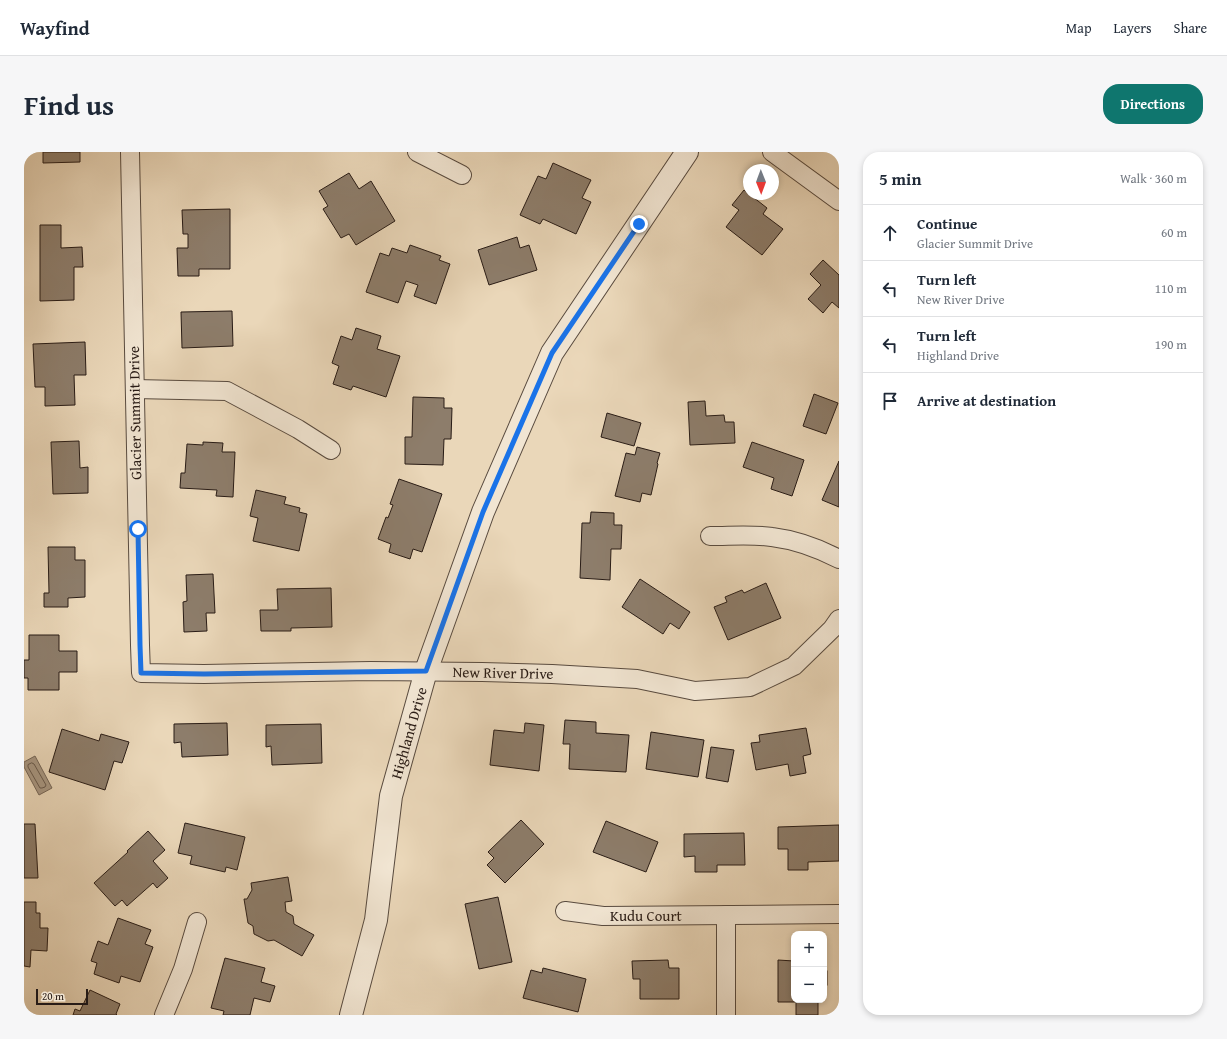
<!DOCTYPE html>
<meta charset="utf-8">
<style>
body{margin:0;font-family:"Gentium Book Plus",serif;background:#f6f6f7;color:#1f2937}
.controls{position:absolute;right:12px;bottom:12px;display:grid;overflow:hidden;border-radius:8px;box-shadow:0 2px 6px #0003}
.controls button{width:36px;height:36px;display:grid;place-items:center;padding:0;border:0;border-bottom:1px solid #e0e1e3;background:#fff;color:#1f2937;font:20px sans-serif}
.compass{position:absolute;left:719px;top:12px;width:36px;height:36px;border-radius:50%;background:#fff;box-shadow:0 2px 6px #0003;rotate:179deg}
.scale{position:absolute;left:12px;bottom:10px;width:52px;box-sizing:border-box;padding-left:4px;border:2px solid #291c16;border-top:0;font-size:11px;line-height:14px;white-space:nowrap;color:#291c16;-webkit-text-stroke:3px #f1e5d2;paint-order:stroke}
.stop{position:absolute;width:12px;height:12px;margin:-9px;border:3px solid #1a73e8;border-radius:50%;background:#fff}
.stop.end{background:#1a73e8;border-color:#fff;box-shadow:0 1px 4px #0008}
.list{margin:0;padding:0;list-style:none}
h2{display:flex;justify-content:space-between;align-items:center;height:52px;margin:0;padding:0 16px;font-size:17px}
h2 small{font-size:13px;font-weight:400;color:#747a83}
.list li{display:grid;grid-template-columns:26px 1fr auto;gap:12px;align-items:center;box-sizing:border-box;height:56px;padding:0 16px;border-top:1px solid #e0e1e3}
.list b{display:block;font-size:15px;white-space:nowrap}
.list p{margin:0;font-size:13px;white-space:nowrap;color:#747a83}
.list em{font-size:13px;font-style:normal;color:#747a83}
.icon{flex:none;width:22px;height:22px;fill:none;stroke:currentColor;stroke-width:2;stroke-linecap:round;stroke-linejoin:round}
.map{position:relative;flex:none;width:815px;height:863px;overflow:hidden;border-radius:16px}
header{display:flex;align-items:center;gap:24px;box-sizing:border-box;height:56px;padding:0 20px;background:#fff;border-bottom:1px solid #e0e1e3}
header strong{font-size:19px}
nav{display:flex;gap:22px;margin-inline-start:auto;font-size:14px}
.intro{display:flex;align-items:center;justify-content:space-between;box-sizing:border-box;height:96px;padding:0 24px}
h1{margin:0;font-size:28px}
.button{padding:10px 18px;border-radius:16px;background:#0f766e;color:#fff;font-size:14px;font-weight:700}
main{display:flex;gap:24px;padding:0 24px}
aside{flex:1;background:#fff;border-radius:16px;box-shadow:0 2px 6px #0003}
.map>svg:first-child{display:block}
</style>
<header>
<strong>Wayfind</strong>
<nav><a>Map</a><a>Layers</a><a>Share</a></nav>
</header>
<div class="intro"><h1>Find us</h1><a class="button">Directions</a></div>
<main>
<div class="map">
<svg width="815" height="863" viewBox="0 0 815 863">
<rect width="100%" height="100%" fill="#ead7b9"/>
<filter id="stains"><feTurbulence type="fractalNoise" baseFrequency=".005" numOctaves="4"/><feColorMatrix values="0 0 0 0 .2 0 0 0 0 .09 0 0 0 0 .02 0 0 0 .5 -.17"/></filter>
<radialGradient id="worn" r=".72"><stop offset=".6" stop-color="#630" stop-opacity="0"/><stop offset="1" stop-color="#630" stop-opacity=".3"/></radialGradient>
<path fill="#a89782" stroke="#756657" d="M11 604 28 636 15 643 0 615V610Z"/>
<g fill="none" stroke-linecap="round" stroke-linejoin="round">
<path stroke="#685a4c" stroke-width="1" d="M8 611 10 612 22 633 21 635 18 636H16L4 615V613Z"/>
</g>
<g fill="#8d7d6b" stroke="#291c16">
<path d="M19 0H56V10L19 11Z"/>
<path d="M529 11 567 28 558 46 567 50 552 82 519 67 516 72 496 63 514 24 522 27Z"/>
<path d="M325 21 335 37 347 29 371 69 332 93 325 82 317 86 299 57 304 54 295 39Z"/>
<path d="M720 38 743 56 739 62 759 77 738 103 702 75 715 58 708 53Z"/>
<path d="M206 57V117H175V124H154L153 96H164V82H159L158 58Z"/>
<path d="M16 73H37V96L58 95 59 115H50V148L16 149Z"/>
<path d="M493 85 496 96 505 93 513 118 465 133 454 98Z"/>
<path d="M386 93 417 104 415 108 426 112 412 152 390 144 394 133 382 129 374 151 342 140 356 101 365 104 368 96 383 101Z"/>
<path d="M799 108 815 123V156L808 150 799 161 784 147 797 133 786 122Z"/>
<path d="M208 159 209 194 158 196 157 160Z"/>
<path d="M332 176 357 184 353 197 376 204 362 245 329 234 327 238 309 232 315 214 308 211 317 184 328 188Z"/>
<path d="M61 190 62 223H50L51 253 21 254V235H11L9 192Z"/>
<path d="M790 242 814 251 802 282 779 274Z"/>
<path d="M389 245 420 246V256H428L427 287H420L419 313 381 312V285H388Z"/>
<path d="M681 249 682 264 700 263 701 270H710L711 291 666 293 664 250Z"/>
<path d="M583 261 617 271 610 294 577 285Z"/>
<path d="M55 289 56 316 64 315V341L29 342 27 290Z"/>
<path d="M179 290 199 291 198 300H211L209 345 192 344 193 338 156 336 157 321H161L163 292 179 293Z"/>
<path d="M728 290 780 308 768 344 747 337 750 326 719 315Z"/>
<path d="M613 295 636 301 633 311 634 312 627 343 618 341 616 350 591 344 602 301 611 303Z"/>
<path d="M815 309V355L798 348Z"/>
<path d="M375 327 418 342 398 400 389 397 386 407 365 400 367 392 354 387 362 365 364 366 369 353 366 352Z"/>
<path d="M232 338 262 345 260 352 276 356 275 360 283 362 275 399 229 389 234 366 226 364Z"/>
<path d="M567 360 590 361V373H598L597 397H587L586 428 556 426 558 371H566Z"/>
<path d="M24 395H51V408H61V445L44 446V455H20V441H25Z"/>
<path d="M189 422 191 461H182L183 479 160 480 159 450 163 449 162 423Z"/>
<path d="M616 427 666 460 655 477 646 471 639 482 598 455Z"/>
<path d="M742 431 757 466 704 488 690 455 703 450 701 445 718 438 720 441Z"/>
<path d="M307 436 308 475 267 476V479H237L236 458H254L253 437Z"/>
<path d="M5 483H35V499H53V520H35V538H4V526H0V508H5Z"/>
<path d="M541 568 572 570V581L605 583 602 620 545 617 546 592H539Z"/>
<path d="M203 571 204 603 158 605 157 590 150 591V572Z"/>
<path d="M501 571 520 573 515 619 466 613 470 578 500 581Z"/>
<path d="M297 572 298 611 248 613 247 594 242 595V573Z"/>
<path d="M782 576 787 602 779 604 782 621 766 624 764 612 732 618 727 591 736 590 735 583Z"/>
<path d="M38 577 75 589 77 582 105 590 98 611 90 609 81 638 25 620Z"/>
<path d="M627 580 680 588 674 625 622 617Z"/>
<path d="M687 595 710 598 704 630 682 626Z"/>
<path d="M497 668 520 692 481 731 463 713 470 706 464 700Z"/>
<path d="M582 669 634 690 622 720 569 700Z"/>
<path d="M161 671 221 685 213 718 202 715 201 720 166 712 168 704 154 701Z"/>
<path d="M0 672H11L14 726H0Z"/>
<path d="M815 673V709L784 710V718H764V697H754V675Z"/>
<path d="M124 679 141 698 129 709 144 726 133 736 129 731 103 754 98 748 91 754 70 731 104 700 103 699Z"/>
<path d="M720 681 721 713H693V720H671V704L660 705V682Z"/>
<path d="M264 725 268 749 261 750 262 760 269 764 270 772 290 783 278 804 250 788 244 789 230 782 229 774 224 771 220 747H223L228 738 227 731Z"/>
<path d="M474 745 488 810 455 817 441 752Z"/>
<path d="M0 750H12V761H16V776H24L23 799 7 798 6 815 0 814Z"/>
<path d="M94 766 127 778 121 792 129 795 116 830 97 824 95 831 70 822 73 811 67 809 74 789 84 793Z"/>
<path d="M201 806 241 816 237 830 251 834 246 850 230 846 226 863H199L200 859 187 856Z"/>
<path d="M644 808 645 816H655V847H616V827H609L608 809Z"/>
<path d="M754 808 770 809V848H794V863H772V850H754Z"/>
<path d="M519 816 562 827 554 860 499 846 507 818 518 821Z"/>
<rect x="800" y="819" width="3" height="14"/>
<path d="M66 838 96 852 92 862 93 863H49L51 857 56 859Z"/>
</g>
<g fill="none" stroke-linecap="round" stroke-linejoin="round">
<g stroke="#594b3f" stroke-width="20">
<g id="minor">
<path d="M106 0 116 493 117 521 180 522 347 519 458 520 528 522 613 527 671 539 726 535 770 514 808 477 815 467"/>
<path d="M393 0 438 23"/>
<path d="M748 0 815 49"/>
<path d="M111 237 203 239 274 277 307 298"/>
<path d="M686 384C707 384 728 382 748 385 772 388 794 396 815 407"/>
<path d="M541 759 579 764 815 762"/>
<path d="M140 863 159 817 173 770"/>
<path d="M702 863V763"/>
</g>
</g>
<g stroke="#594b3f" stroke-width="24">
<path id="tertiary" d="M327 863 352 768 367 644 402 519 459 360 528 201 663 0"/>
</g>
<use href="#minor" stroke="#f1e5d2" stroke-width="18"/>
<use href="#tertiary" stroke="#f1e5d2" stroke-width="22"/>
</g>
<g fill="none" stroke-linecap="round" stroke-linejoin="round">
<path stroke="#1a73e8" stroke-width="5" d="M114 377 116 493 117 521 180 522 402 519 459 360 528 201 615 72"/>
</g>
<g text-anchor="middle" stroke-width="3" stroke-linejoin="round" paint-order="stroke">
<g font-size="15" fill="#291c16" stroke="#f1e5d2">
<text transform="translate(111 261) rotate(-91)" y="5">Glacier Summit Drive</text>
<text transform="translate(479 521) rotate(1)" y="5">New River Drive</text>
<text transform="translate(385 581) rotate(-74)" y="5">Highland Drive</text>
<text x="622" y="769">Kudu Court</text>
</g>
</g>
<rect width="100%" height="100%" filter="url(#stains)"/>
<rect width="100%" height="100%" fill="url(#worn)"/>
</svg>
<div class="controls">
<button>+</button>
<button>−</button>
</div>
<svg class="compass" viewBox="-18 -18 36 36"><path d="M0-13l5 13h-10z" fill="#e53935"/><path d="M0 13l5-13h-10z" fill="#747a83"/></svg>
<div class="scale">20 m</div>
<div class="stop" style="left:114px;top:377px"></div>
<div class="stop end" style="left:615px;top:72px"></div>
</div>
<aside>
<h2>5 min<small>Walk · 360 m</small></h2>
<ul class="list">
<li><svg class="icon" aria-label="ahead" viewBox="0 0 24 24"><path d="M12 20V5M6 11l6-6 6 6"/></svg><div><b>Continue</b><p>Glacier Summit Drive</p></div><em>60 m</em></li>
<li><svg class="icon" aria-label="left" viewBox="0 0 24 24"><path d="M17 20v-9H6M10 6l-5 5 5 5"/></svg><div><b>Turn left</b><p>New River Drive</p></div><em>110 m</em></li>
<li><svg class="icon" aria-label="left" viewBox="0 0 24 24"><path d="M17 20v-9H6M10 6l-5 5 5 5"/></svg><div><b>Turn left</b><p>Highland Drive</p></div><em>190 m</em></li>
<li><svg class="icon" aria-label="arrive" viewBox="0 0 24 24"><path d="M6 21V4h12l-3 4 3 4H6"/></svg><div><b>Arrive at destination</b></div></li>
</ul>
</aside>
</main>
